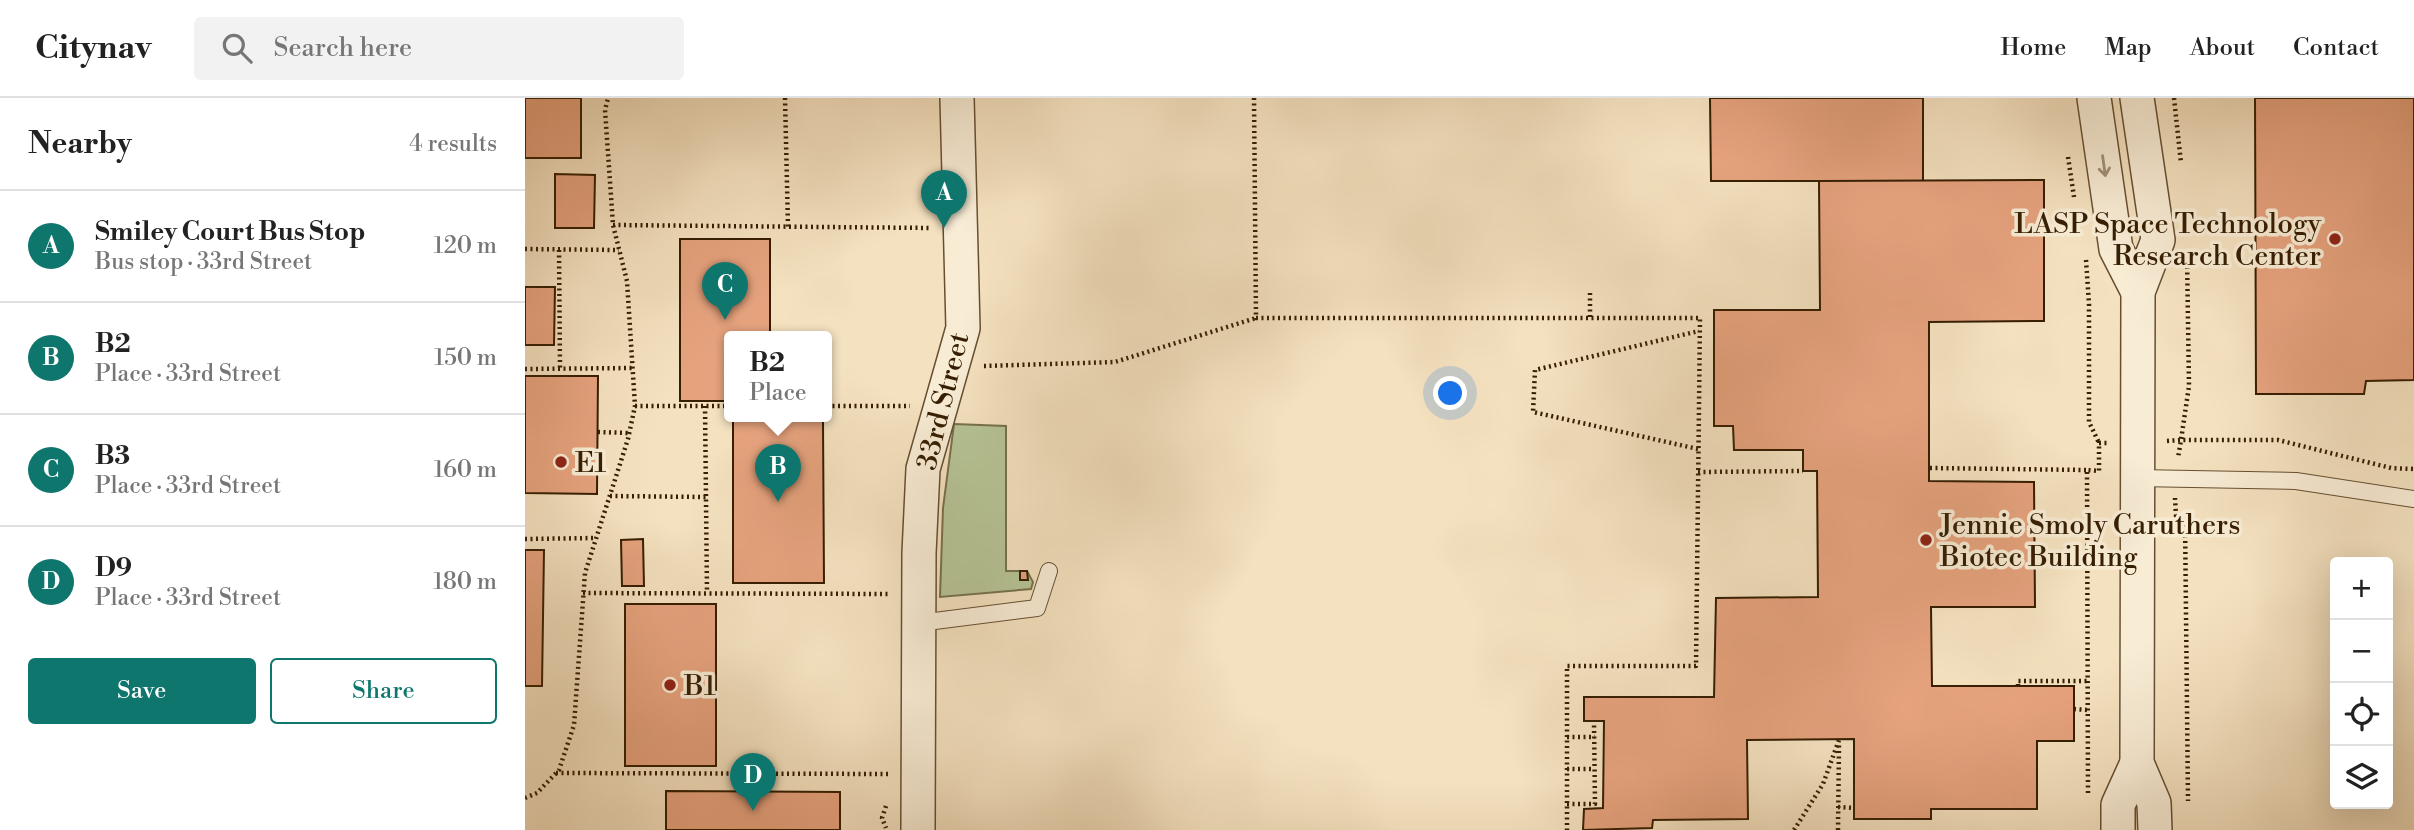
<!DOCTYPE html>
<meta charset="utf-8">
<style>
body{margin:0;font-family:"Libre Bodoni",serif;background:#f2f2f2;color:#222}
.controls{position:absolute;right:21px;bottom:21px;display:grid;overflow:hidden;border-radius:7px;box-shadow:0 7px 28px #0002}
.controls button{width:63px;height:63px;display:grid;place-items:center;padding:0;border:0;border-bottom:2px solid #e0e0e0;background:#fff;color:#222;font:35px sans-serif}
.you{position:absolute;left:926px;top:296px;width:24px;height:24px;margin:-18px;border:5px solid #fff;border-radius:50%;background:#1a73e8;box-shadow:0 0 0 10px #1a73e833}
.badge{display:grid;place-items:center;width:46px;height:46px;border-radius:50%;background:#0f766e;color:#fff;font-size:23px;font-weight:700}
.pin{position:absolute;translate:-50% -58px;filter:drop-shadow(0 2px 4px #0008)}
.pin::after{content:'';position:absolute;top:37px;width:24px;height:21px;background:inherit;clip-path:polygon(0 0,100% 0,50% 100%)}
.popup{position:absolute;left:199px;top:233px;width:108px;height:91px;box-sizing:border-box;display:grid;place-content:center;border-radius:7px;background:#fff;filter:drop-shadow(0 2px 5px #0005);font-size:23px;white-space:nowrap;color:#767676}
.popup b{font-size:26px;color:#222}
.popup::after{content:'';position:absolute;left:50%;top:100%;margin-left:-14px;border:14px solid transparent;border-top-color:#fff}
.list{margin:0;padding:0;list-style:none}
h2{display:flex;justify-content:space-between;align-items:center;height:91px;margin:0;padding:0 28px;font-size:30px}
h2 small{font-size:23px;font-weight:400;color:#767676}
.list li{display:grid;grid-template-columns:46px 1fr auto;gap:21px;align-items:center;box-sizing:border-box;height:112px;padding:0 28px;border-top:2px solid #e0e0e0}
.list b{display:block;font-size:26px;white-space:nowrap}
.list p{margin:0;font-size:23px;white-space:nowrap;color:#767676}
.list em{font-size:23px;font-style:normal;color:#767676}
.actions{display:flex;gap:14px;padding:21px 28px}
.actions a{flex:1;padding:16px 0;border:2px solid #0f766e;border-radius:7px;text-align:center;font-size:24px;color:#0f766e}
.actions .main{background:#0f766e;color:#fff}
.icon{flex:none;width:38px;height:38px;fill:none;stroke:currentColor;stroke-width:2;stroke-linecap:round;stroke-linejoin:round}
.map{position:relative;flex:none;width:1889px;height:732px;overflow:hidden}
header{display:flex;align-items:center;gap:42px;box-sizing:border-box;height:98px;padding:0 35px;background:#fff;border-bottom:2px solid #e0e0e0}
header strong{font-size:33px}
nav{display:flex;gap:38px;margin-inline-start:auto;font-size:24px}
.search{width:490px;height:63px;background:#f2f2f2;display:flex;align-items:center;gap:18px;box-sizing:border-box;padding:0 24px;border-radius:7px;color:#767676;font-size:26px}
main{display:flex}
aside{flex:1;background:#fff}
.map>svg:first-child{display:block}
</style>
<header>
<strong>Citynav</strong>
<div class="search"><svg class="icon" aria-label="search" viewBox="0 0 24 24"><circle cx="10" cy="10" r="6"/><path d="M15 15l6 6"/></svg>Search here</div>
<nav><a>Home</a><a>Map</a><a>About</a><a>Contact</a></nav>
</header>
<main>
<aside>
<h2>Nearby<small>4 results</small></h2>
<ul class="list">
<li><span class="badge">A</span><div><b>Smiley Court Bus Stop</b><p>Bus stop · 33rd Street</p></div><em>120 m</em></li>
<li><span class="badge">B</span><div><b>B2</b><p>Place · 33rd Street</p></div><em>150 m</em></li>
<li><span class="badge">C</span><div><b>B3</b><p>Place · 33rd Street</p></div><em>160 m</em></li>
<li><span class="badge">D</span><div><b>D9</b><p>Place · 33rd Street</p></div><em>180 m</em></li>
</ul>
<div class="actions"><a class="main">Save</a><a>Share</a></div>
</aside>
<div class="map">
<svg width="1889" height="732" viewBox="0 0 1889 732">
<rect width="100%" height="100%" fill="#f4e1bf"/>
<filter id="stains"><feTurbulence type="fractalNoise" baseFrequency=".00286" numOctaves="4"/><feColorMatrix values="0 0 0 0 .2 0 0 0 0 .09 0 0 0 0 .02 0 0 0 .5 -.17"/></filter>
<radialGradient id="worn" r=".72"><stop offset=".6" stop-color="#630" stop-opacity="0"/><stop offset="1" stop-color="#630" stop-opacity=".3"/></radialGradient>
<path fill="#b6c496" stroke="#76714c" stroke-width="2" d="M429 326 481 328V473H502L508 484 506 491 415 499 418 410Z"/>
<g fill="#e5a27d" stroke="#361e02" stroke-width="2">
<rect x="0" y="0" width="56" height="60"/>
<path d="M1185 0H1398V83H1186Z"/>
<path d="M1730 0H1889V282L1841 283 1839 296H1731Z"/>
<path d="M30 76 70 77 69 130H30Z"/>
<path d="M1519 82V223L1404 224V383L1509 384 1510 509H1406L1407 588H1549V643H1512V711H1406V721H1329V641L1222 642 1223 721 1128 722 1127 730 1058 732 1059 711 1078 710 1079 623H1059V599H1189L1191 500 1293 499 1292 373H1278V352H1209L1208 328H1189V212H1295L1294 83Z"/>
<path d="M155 141H245V238H204V303H155Z"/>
<path d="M0 189H30L29 247H0Z"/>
<path d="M0 278H73L72 396 0 395Z"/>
<path d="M208 323H298L299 485H208Z"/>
<path d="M118 441 119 488H97L96 442Z"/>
<path d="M0 452H19L17 588H0Z"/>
<path d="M495 473H502L503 482H495Z"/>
<rect x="100" y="506" width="91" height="162"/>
<path d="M141 693 315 694V732H141Z"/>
</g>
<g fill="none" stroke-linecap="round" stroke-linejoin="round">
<g stroke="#664f31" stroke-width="18">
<g id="lane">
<path d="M1612 380 1771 383 1889 401"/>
<path d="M394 525 512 510 524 473"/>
</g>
</g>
<g stroke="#664f31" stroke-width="36">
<g id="street">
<path d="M1569 0 1591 151 1613 194"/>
<path d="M1612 0 1633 142 1613 194 1612 665 1629 705 1630 732"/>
<path d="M393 732 394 455 398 371 438 230 432 0"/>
<path d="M1593 732V707L1612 665"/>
</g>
</g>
<g stroke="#361e02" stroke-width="4.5" stroke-dasharray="2 3.5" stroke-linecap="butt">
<path d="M260 0 263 129"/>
<path d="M729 0 731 220H1175L1171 568H1042V732"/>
<path d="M1649 0 1656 65"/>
<path d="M1543 59 1549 99"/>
<path d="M88 127 406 130"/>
<path d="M0 151 94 152"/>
<path d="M34 152 35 270"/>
<path d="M1662 158 1664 288 1656 342H1753L1866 370 1889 371"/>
<path d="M1561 162 1564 206V324L1574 345"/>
<path d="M1065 195V222"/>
<path d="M459 268 590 264 731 220"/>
<path d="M0 271 108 270"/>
<path d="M110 308H204"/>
<path d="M180 308 182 495"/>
<path d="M302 308H385"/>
<path d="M73 334 104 335"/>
<path d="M1642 343 1656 342 1653 360"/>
<path d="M1173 351 1008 314 1010 272 1174 233"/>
<path d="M1405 370 1562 372"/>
<path d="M1173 374 1278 373"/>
<path d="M85 398 181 399"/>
<path d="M1650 400 1651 418 1660 421 1663 703"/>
<path d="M0 441 71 440"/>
<path d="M58 495 365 496"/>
<path d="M1493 588V583H1563"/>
<path d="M1549 611 1563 612"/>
<path d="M1042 639H1070"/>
<path d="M1042 671H1069"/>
<path d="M31 675 364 676"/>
<path d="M1563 695 1562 372 1574 373V345H1584"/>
<path d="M0 700 12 695 34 672 49 627 60 475 103 341 110 308 102 183 88 127 80 12 83 0"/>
<path d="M1042 706H1070L1069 623"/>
<path d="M361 708 357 720 361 730"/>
<path d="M1313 709 1329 710"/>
<path d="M1269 732 1298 686 1314 642"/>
<path d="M1313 732 1314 646"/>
</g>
<use href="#lane" stroke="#f8ecd5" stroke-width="16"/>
<use href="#street" stroke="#f8ecd5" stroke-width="33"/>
</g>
<defs><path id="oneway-shaft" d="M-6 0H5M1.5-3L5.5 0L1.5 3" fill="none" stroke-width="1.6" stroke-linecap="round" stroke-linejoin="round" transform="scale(1.75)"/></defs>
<use stroke="#a18f76" href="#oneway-shaft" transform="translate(1579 68) rotate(82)"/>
<g fill="#8f2418" stroke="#f8ecd5" stroke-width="2.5">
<circle cx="1810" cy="141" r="7"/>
<circle cx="36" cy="364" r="7"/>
<circle cx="1401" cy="442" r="7"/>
<circle cx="145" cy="587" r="7"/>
</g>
<g text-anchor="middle" stroke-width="7" stroke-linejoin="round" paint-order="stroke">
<g font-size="28" fill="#361e02" stroke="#f8ecd5" text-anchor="start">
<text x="1796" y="135" text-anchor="end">LASP Space Technology<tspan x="1796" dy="32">Research Center</tspan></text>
<text x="50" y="374">E1</text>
<text x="1415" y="436">Jennie Smoly Caruthers<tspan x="1415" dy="32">Biotec Building</tspan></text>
<text x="159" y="597">B1</text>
</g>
<g font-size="28" fill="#361e02" stroke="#f8ecd5">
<text transform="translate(417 303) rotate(-76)" y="10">33rd Street</text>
</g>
</g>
<rect width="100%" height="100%" filter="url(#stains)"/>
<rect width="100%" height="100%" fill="url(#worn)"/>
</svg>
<div class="controls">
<button>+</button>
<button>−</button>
<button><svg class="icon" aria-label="locate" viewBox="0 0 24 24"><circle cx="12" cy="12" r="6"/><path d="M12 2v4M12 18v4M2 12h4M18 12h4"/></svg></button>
<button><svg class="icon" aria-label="layers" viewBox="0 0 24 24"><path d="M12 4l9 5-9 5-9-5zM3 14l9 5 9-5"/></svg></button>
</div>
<div class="you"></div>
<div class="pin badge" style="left:419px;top:130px">A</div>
<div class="pin badge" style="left:253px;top:404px">B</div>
<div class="popup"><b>B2</b>Place</div>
<div class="pin badge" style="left:200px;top:222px">C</div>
<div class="pin badge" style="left:228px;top:713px">D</div>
</div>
</main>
